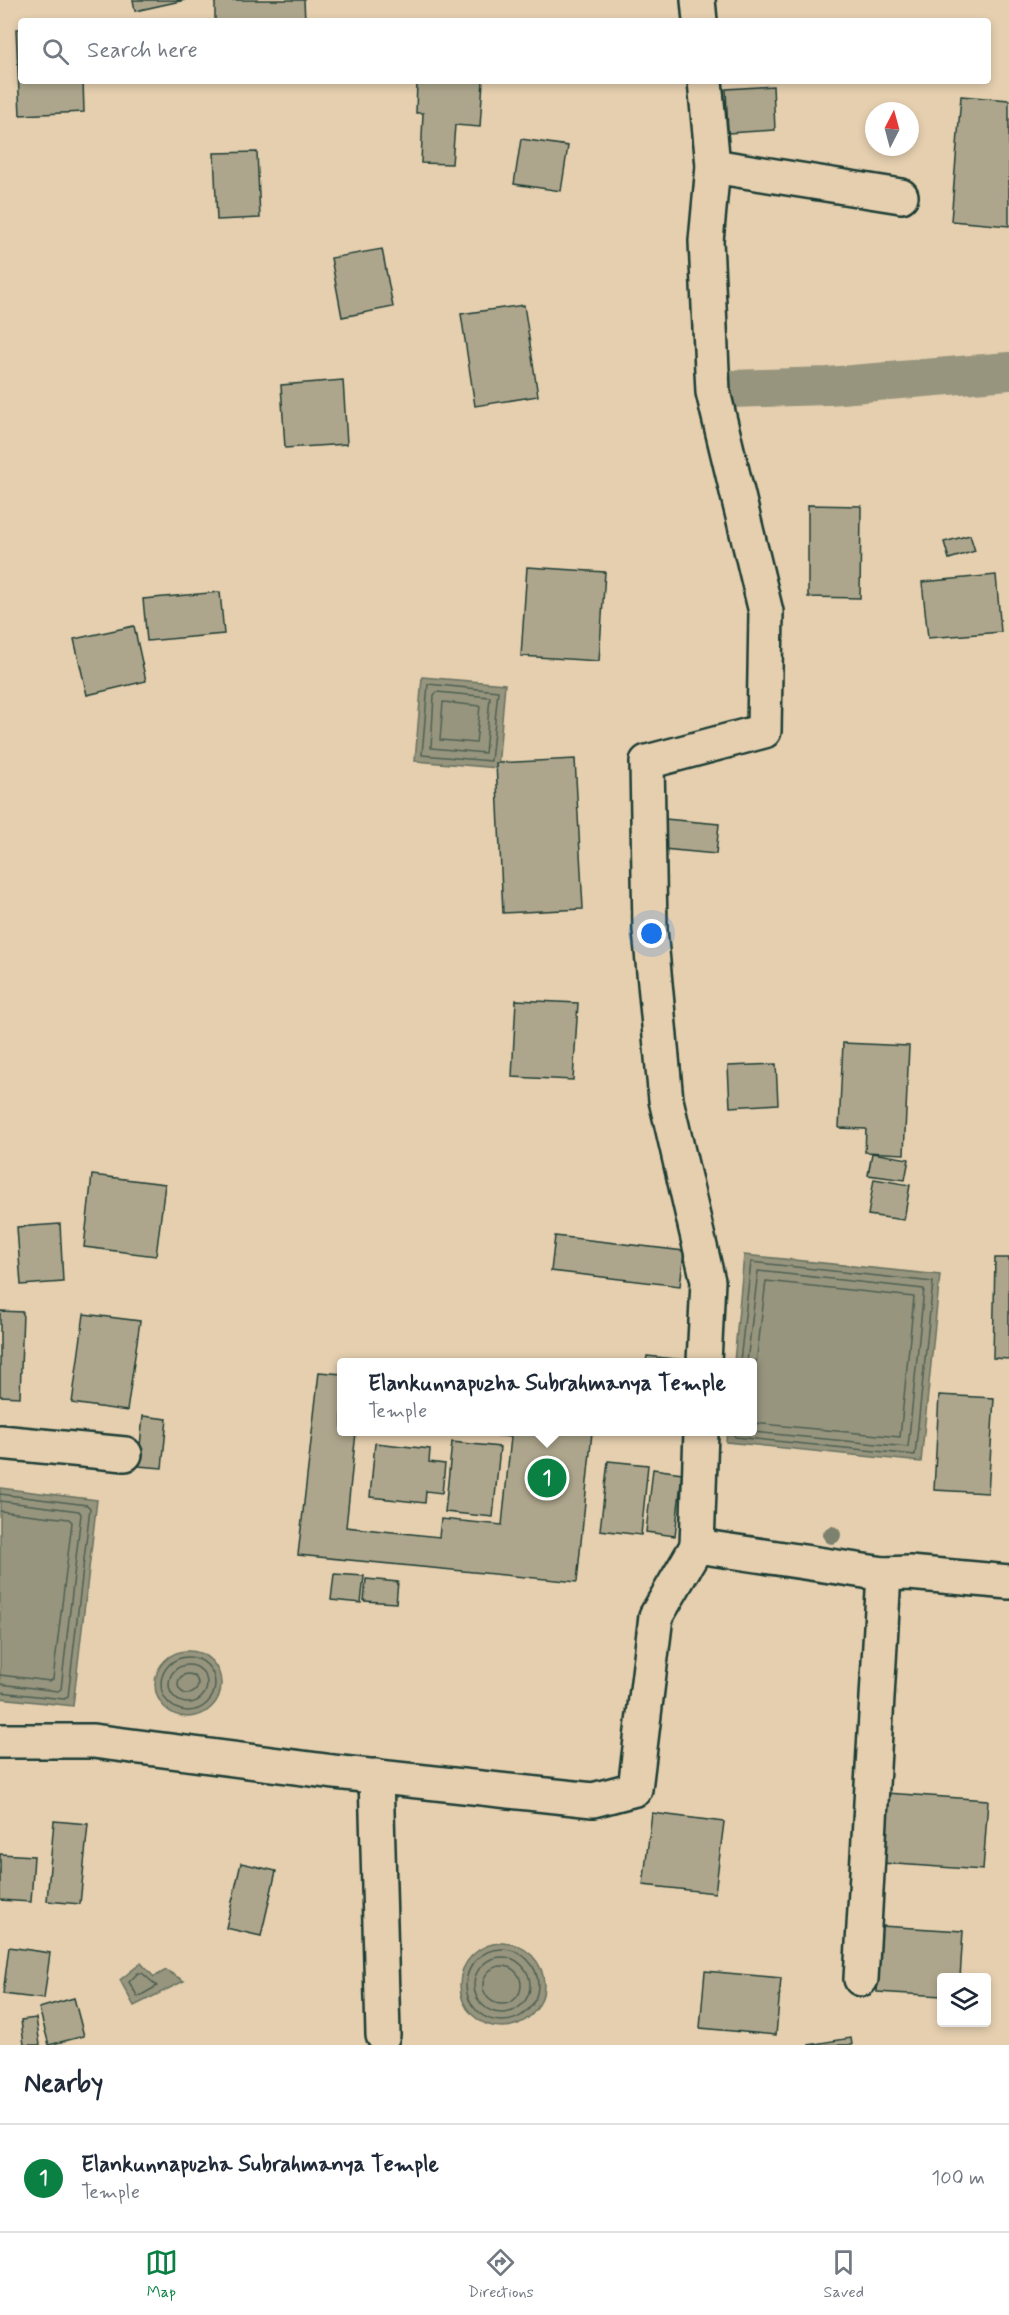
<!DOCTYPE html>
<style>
body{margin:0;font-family:Mynerve,sans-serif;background:#f2f2f3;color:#1f2937}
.controls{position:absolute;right:18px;bottom:18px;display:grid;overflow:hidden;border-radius:6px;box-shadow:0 3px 9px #0003}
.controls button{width:54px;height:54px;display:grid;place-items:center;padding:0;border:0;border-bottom:2px solid #e0e1e3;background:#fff;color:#1f2937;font:30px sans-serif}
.compass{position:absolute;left:865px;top:102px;width:54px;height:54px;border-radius:50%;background:#fff;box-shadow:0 3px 9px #0003;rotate:6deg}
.you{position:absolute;left:652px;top:934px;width:21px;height:21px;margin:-15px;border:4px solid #fff;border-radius:50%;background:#1a73e8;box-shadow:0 0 0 9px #1a73e833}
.badge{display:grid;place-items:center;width:39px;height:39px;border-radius:50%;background:#0b8043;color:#fff;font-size:20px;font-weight:700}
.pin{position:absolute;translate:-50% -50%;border:3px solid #fff;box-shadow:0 2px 6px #0006}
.popup{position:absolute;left:337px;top:1358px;width:420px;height:78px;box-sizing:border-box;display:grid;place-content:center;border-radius:6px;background:#fff;filter:drop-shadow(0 2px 4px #0005);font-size:20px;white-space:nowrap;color:#747a83}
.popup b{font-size:22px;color:#1f2937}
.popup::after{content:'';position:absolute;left:50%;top:100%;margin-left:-12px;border:12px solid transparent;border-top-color:#fff}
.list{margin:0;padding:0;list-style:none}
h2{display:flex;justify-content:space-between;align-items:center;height:78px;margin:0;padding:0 24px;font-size:26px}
h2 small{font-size:20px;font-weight:400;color:#747a83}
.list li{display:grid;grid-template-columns:39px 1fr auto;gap:18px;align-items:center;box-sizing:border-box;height:108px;padding:0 24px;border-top:2px solid #e0e1e3}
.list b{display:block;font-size:22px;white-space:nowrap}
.list p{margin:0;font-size:20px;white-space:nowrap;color:#747a83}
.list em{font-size:20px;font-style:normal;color:#747a83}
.icon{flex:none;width:33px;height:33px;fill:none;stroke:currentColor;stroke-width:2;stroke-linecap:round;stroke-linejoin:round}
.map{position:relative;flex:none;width:1009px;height:2045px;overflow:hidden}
.search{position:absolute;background:#fff;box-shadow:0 3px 9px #0003;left:18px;right:18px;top:18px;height:66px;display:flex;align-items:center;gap:15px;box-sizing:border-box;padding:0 21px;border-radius:6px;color:#747a83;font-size:22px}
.sheet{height:186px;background:#fff}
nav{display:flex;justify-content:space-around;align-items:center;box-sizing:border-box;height:84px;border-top:2px solid #e0e1e3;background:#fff;font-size:16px;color:#747a83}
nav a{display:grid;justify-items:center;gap:3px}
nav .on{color:#0b8043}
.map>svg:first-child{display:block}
</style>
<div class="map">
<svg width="1009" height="2045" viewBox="0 0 1009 2045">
<rect width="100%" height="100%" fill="#e5cfaf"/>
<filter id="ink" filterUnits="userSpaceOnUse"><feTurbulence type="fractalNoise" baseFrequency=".0167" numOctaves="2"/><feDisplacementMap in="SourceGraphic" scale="12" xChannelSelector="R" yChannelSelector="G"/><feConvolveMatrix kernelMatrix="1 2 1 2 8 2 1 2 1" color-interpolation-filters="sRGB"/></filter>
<g filter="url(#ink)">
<g fill="#97957e" stroke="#677260" stroke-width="1.5">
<path d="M422 677 505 684 498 768 415 761Z"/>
<path d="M744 1255 940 1275 921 1462 726 1442 727 1432H752V1362H734Z"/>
<path d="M0 1488 97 1500 73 1706 0 1698Z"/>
<circle cx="188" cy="1684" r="33"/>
<circle cx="502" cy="1985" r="42"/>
<path d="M141 1963 154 1977 166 1970 184 1981 134 2006 120 1980Z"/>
</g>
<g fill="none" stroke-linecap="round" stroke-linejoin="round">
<g stroke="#4f6052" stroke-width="1.5">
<path d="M428 684 498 691 491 761 422 755Z"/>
<path d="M437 692 490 697 485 753 431 748 434 695Z"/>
<path d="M443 702 480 706 476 743 440 740Z"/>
<path d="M747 1362 758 1271 924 1289 908 1447 752 1432"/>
<path d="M752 1374 756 1364 766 1281 914 1297 900 1437 752 1423"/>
<path d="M733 1432 735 1437 915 1455 933 1282 751 1262 740 1362"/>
<path d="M0 1494 87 1505 90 1508 68 1697 64 1699 0 1692"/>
<path d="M0 1501 79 1511 81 1514 61 1689 58 1691 0 1684"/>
<path d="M0 1511 69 1519 72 1522 53 1679 50 1681 0 1675"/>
<circle cx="188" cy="1684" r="27"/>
<circle cx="188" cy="1684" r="19"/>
<circle cx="188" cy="1684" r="10"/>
<circle cx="502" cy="1985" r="36"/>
<circle cx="502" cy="1985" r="28"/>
<circle cx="502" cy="1985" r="19"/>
<path d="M138 1973H142L157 1986 138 1997 129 1982Z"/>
</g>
<path stroke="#97957e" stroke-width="38" d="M730 389 828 386 1009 371"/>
</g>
<g fill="#aea68c" stroke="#1f3d34" stroke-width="1.5">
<path d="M133 0H185L135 11Z"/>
<path d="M215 0H304L305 21H215Z"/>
<path d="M16 29H21V81H83L84 112 20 115Z"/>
<path d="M436 81H483L480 127 455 125 452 164 421 163 423 113H416L417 82Z"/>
<path d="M773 86 775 130 728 133 726 89Z"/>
<path d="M961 96 1009 100V226L951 221Z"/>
<path d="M521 139 568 146 561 191 514 184Z"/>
<path d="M257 152 260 218 217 220 214 153Z"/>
<path d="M382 249 393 307 342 317 331 258Z"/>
<path d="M524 305 538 396 475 406 461 314Z"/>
<path d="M343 380 347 444 285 448 281 385Z"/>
<path d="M808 505 861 506 860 598 808 597Z"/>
<path d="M970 535 975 551 949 559 944 542Z"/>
<path d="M527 567 605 572 599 661 521 656Z"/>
<path d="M996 575 1001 632 928 638 922 582Z"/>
<path d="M220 592 224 634 147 641 143 599Z"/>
<path d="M134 626 146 681 87 695 74 639Z"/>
<path d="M575 759 583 909 503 913 496 763Z"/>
<path d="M665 819 719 824 716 854 663 849Z"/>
<path d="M516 1000 578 1003 573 1080 512 1077Z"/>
<path d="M843 1043 909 1046 904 1154 865 1152 866 1129 839 1128Z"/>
<path d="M776 1064 778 1104 730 1107 728 1066Z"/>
<path d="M872 1153 909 1159 905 1180 868 1175Z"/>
<path d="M92 1175 165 1184 156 1256 84 1247Z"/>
<path d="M874 1179 910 1185 904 1220 868 1215Z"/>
<path d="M60 1224 63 1282 21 1285 17 1227Z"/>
<path d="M555 1236 684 1251 680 1286 551 1271Z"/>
<path d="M995 1258H1009V1359L993 1358Z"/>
<path d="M0 1311 23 1312 20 1397 0 1396Z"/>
<path d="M84 1314 140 1321 127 1411 72 1403Z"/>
<path d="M647 1356 684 1360V1362H646Z"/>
<path d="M319 1372 342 1374V1432H356L346 1527 439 1537 441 1519 502 1525 511 1437 463 1432H592L577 1582 298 1555Z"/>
<path d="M939 1395 994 1398 988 1493 934 1490Z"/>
<path d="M143 1416 167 1419 162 1468 138 1466Z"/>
<path d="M452 1442 500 1447 493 1517 445 1512Z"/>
<path d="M375 1443 430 1449 429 1462 445 1464 442 1493 426 1491 425 1503 370 1497Z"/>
<path d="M608 1461 648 1465 641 1535 600 1530Z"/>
<path d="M653 1469 682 1473 675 1536 646 1532Z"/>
<path d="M334 1574 364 1576 361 1603 331 1600Z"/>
<path d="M366 1579 398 1582 396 1603 364 1601Z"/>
<path d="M886 1793 988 1800 983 1870 882 1863Z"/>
<path d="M652 1813 724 1822 715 1893 643 1885Z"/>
<path d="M54 1821 88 1824 80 1904 47 1901Z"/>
<path d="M0 1854 34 1856 31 1902 0 1900Z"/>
<path d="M241 1863 276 1871 261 1936 226 1928Z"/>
<path d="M881 1926 963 1931 960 1978H942V1996L877 1992Z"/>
<path d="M9 1947 50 1953 44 1999 3 1994Z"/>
<path d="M705 1971 781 1978 776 2035 700 2028Z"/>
<path d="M74 1998 84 2036 49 2045 39 2008Z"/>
<path d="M36 2018 40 2045H24L21 2020Z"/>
<path d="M851 2038 852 2045H808Z"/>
</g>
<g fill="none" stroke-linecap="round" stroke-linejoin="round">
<g stroke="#1f3d34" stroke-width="38">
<g id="minor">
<path d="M698 0 700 21"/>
<path d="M713 166 901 196"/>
<path d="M704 1362 708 1281 666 1100 650 930 647 762 764 731 766 612 713 392 706 241 713 166 705 81"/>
<path d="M697 1546 701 1432"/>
<path d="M0 1741H93L334 1772 593 1800 635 1789 656 1616 697 1546 884 1574 909 1573 1009 1582"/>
<path d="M376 1776 383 2035"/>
<path d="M861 1979 884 1574"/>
</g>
</g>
<g stroke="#1f3d34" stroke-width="38">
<path id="secondary" d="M0 1442 125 1454"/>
</g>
<use href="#minor" stroke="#e5cfaf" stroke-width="33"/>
<use href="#secondary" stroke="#e5cfaf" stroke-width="33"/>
</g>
<circle fill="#7c826e" cx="832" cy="1535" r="9"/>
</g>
</svg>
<div class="controls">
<button><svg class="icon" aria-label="layers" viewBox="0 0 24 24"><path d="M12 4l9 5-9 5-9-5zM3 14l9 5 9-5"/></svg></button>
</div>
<svg class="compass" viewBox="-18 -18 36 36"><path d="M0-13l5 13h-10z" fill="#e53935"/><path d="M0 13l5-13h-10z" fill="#747a83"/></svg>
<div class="you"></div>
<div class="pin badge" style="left:547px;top:1478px">1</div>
<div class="popup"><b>Elankunnapuzha Subrahmanya Temple</b>Temple</div>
<div class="search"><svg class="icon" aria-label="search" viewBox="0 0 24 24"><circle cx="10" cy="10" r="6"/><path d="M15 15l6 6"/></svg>Search here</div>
</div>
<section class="sheet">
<h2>Nearby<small></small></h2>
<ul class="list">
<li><span class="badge">1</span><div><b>Elankunnapuzha Subrahmanya Temple</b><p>Temple</p></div><em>100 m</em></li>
</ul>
</section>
<nav>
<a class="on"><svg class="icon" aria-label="map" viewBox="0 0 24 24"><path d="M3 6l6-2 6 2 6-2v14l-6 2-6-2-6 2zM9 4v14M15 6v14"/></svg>Map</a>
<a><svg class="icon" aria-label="directions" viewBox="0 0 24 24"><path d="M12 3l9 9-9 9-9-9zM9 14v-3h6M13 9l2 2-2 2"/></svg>Directions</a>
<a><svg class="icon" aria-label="saved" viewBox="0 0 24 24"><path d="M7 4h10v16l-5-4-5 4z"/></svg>Saved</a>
</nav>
